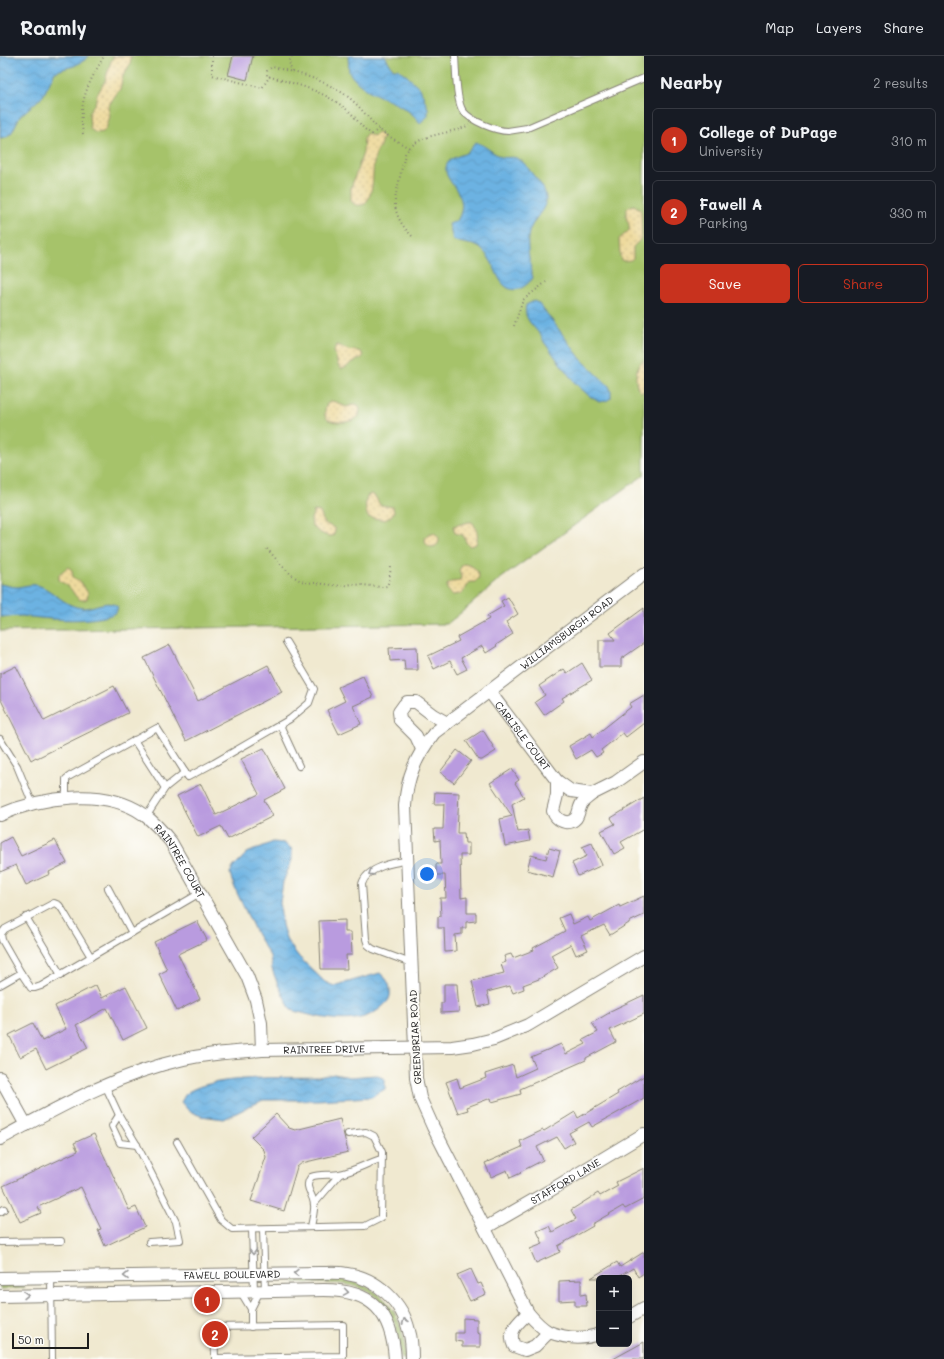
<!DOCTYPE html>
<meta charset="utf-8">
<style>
body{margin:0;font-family:Mali,sans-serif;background:#242831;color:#f1f3f6}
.controls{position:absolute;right:12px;bottom:12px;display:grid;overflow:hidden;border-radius:6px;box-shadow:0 4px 16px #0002}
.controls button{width:36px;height:36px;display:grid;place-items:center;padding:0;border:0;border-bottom:1px solid #363941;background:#171b24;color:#f1f3f6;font:20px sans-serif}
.scale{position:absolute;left:12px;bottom:10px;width:77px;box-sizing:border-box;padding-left:4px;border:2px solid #1c1c1c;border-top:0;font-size:11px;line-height:14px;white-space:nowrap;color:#1c1c1c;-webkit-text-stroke:3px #fdfcf7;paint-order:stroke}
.you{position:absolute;left:427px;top:818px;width:14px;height:14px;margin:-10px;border:3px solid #fff;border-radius:50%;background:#1a73e8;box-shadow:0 0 0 6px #1a73e833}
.badge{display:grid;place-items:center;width:26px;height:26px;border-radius:50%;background:#c8321e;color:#fff;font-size:13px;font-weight:700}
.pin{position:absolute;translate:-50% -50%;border:2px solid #fff;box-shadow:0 1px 4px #0006}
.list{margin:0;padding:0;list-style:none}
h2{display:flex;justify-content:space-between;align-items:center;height:52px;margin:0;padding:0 16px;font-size:17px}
h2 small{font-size:13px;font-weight:400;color:#9ea1a6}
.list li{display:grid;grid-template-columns:26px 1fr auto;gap:12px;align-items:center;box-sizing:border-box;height:64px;margin:0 8px 8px;padding:0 8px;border:1px solid #363941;border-radius:6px}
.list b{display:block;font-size:15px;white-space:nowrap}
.list p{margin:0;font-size:13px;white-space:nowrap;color:#9ea1a6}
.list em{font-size:13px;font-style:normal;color:#9ea1a6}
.actions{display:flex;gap:8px;padding:12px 16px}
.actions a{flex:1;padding:9px 0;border:1px solid #c8321e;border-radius:6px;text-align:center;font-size:14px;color:#c8321e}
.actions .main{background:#c8321e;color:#fff}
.map{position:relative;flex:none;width:644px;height:1303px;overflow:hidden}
header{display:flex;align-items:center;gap:24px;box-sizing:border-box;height:56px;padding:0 20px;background:#171b24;border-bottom:1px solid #363941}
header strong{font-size:19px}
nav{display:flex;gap:22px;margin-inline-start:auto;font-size:14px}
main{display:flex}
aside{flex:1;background:#171b24}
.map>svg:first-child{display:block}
</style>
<header>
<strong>Roamly</strong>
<nav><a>Map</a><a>Layers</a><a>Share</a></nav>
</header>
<main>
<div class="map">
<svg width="644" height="1303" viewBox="0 0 644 1303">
<defs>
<pattern id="sand-dots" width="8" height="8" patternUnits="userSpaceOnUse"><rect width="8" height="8" fill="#eeda9e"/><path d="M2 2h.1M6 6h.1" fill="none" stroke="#ccba88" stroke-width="1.8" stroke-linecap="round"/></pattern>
<pattern id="water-waves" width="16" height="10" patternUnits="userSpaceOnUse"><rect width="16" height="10" fill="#6cb2e2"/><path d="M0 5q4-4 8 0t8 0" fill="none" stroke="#5d98c1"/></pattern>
</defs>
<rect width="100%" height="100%" fill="#fdfcf7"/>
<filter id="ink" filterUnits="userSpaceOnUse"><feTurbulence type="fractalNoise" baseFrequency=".025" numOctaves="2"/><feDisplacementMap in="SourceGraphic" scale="8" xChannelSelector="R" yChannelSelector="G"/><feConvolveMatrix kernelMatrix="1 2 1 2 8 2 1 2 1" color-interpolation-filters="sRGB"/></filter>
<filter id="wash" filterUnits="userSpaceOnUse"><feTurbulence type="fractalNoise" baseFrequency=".012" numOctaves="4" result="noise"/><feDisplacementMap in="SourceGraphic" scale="16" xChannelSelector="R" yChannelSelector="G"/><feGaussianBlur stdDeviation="0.9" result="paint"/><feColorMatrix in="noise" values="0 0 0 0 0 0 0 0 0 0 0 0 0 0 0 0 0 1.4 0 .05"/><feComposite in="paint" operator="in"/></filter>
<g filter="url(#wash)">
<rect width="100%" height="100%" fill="#f0e9d0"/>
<g fill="#a6c36b" stroke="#617044">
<path d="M0 0H644V419L500 523 468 551 447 568 0 575Z"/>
<path d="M338 1223C384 1228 405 1259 405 1303H401C400 1265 385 1233 343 1228 327 1226 310 1228 294 1226V1224Z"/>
<path d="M0 1229 24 1230V1232L0 1233Z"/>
</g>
<g fill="url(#sand-dots)" stroke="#857b5d">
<path d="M114 0H131L130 8 123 20 120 33 114 41 108 51 110 60 106 73 103 76 96 77 90 73 89 57 92 51 95 48 97 39 105 25 111 5Z"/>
<path d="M367 77 373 80 378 77 384 82 381 84C382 89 376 95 375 101 371 117 376 134 365 148 359 150 355 150 351 145V132L363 97 364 81Z"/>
<path d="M634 149 640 153 641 156 642 180 640 184 633 191V202L631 204 624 205 621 204 620 200 619 183C622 180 627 177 629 174 631 167 622 161 628 151Z"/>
<path d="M337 289C341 290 342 291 346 293 351 296 357 293 362 297L363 301C359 305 354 304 350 308 346 311 347 312 341 313L338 309 334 294Z"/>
<path d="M644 304V335L641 336C633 330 635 308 644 304Z"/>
<path d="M331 345 336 346 346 351 356 348 358 349 360 353 359 360C351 368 337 367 328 364L325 360C325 354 325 347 331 345Z"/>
<path d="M371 438 375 440 380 449 393 451 394 456 391 460 385 464 368 461C365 454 365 446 367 440Z"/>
<path d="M314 455 320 456 324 467 334 472 335 476 333 480C325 481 317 475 312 470L311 463Z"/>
<path d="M469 466H472C477 472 479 480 476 488L470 490 467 488 463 479 455 477 454 473V470Z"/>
<circle cx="432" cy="484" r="7"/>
<path d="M463 508C472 508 479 514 479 522L475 526H470L462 538 452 539 447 533V529L451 526 460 525 461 521 459 514Z"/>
<path d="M68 511 72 514 73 522 80 525 88 537 87 543C77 547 75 538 70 532 67 529 63 527 59 524V518Z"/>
</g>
<g fill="url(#water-waves)" stroke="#44677f">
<path d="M0 0H88L85 4 74 10 63 13 55 16 43 40 20 60 12 76 6 81 0 82Z"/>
<path d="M348 0H385L393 13H398L406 19 420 32 428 52V60L420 67C403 42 365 43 349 16Z"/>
<path d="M476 86C485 89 491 96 499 100 505 103 511 100 517 102 525 106 529 114 534 120 563 151 531 155 528 182 527 196 530 209 533 222 526 231 514 239 504 229 497 222 495 211 490 204 488 199 484 196 480 192 473 187 461 188 453 184L449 168 457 165C474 136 439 126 447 108 451 101 460 100 466 97 470 95 473 89 476 86Z"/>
<path d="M534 245 538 247 548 259 581 303 609 330 611 335V342L606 345 599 346 588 339 574 326 544 286C539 272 522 266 526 249Z"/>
<path d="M0 528C6 529 12 531 18 531 24 530 31 528 37 529 53 533 64 551 83 552 95 552 108 542 118 551L116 557C91 568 48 563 22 560 14 560 7 561 0 561Z"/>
<path d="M273 786 284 787 292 793V804L283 826 280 847 282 869 287 885 299 901 325 926 334 930 380 917C388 924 391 929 390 940 389 945 386 947 383 950 359 973 320 962 291 954L278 929 272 913 270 900 257 879 238 839 232 825 230 817 234 810 247 797Z"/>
<path d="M334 1018 350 1021 376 1019 385 1023V1033L371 1041 317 1044H263L224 1063 201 1060 189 1055 181 1046C183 1043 185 1038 188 1036 214 1019 286 1022 318 1021Z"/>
</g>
<g id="blocks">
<g fill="#b99bdf">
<path d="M233 0H253L247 24 228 19Z"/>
<path d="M508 541 518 558 506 566 513 578 496 589 497 590 486 597 482 590 461 602 467 613 457 618 450 605 434 613 428 600 459 585 457 581 489 563 487 560 504 550 501 545Z"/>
<path d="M644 552V587L621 603V611H599V584H615L610 577Z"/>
<path d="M170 589 198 645 268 609 282 636 186 685 144 602Z"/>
<path d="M417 591 418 614H405L404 604 390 605 389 592Z"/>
<path d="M582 607 592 624 562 642 564 645 544 659 535 646 545 639 539 630 564 613 567 617Z"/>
<path d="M16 610 44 665 114 630 128 657 37 702 36 701 31 704 0 642V618Z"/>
<path d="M363 620 373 641 353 650 361 668 339 678 327 654 345 645 338 631Z"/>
<path d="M644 639V667L626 681 623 677 601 694 603 697 596 701 591 694 576 703 569 690 591 677 593 681 631 651 629 648Z"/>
<path d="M483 674 496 695 482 704H479L466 685Z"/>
<path d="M264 692 285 733 264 744 273 760 228 783 221 770 198 781 177 740 201 728 216 759 259 738 241 703Z"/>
<path d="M457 694 471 705 454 727 440 716Z"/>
<path d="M512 713 519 724 515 727 524 741 512 748 518 776 528 774 530 785 505 790 500 763 512 760 490 727Z"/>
<path d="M435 736 459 737 457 777H464L465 787H469V799H460L461 842 467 841V857H476V865L466 866V872H462V878L455 879 456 895 445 896 444 872H438V861L441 860 440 842H446L445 819H436V808H441L440 784 435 785 434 773H443L444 748H434Z"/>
<path d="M644 742V773L621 786 625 792 614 798 601 775 615 768 611 762Z"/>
<path d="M11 781 21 800 55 784 67 807 49 816 50 818 26 829 16 809 0 816V787Z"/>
<path d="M592 787 602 809 578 820 572 807 587 800 582 791Z"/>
<path d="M549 792 560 795 553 821 527 814 531 799 546 803Z"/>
<path d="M644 840V859L629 866V867L610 879 604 869 581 880 588 894 576 899 571 888 551 899 558 912 539 923 523 929 524 933 513 937 510 930 487 936 490 948 478 951 472 925 504 917 501 908 506 906 504 900 511 898 513 902 534 894 533 892 565 875 559 862 569 858 573 868 588 861 590 865 619 849 620 851Z"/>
<path d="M345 864V876H351L352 899H346L347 913H321L319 865Z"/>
<path d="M197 865 207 884 178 898 200 943 177 955 159 918 167 914 154 886Z"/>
<path d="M444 928H457L459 956 441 957V947H444Z"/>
<path d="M96 929 102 942 126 930 147 972 123 984 107 952 76 969 88 992 46 1013 36 993 20 1001 9 979 33 967 42 985 66 973 55 950Z"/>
<path d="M644 939V958L610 974 616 986 586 1002V1004L520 1033 521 1038 492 1046 491 1042 467 1051 468 1054 458 1057 446 1026 457 1022 460 1032 486 1022 485 1018 513 1009 516 1021 536 1012 531 1001 561 988 566 998 586 988 583 984 598 976 592 967 609 957 608 956Z"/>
<path d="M644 1020V1042L592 1071 589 1066 569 1077 574 1086 564 1092 557 1081 537 1091 543 1104 520 1116 521 1117 510 1122 507 1114 491 1121 485 1107 522 1091 520 1085 543 1074 544 1075 575 1056 578 1062 618 1038 617 1036Z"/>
<path d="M276 1058 289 1072 295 1074 340 1063 348 1096 302 1107 297 1111 284 1155 251 1145 266 1101 264 1094 251 1081Z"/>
<path d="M94 1078 129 1154 136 1151 145 1171 105 1190 98 1174 101 1173 81 1131 38 1151 41 1157 20 1166 3 1130 78 1095 74 1087Z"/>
<path d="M644 1112V1143L625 1153 623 1150 592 1168 593 1170 558 1190 560 1196 536 1207 530 1193 543 1188 537 1175 549 1170 552 1176 576 1163 571 1154 598 1137 600 1140 618 1130 616 1126Z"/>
<path d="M644 1196V1217L638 1221 633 1212 617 1222H591L617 1206 620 1211Z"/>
<path d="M471 1213 478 1228 481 1227 486 1238 470 1245 457 1219Z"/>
<path d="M581 1224V1239L586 1238 587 1250H575V1244L559 1245V1225Z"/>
<path d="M463 1262 477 1263V1277L480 1278V1291H462V1286L455 1285V1277H463Z"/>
<path d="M644 1286V1303H613Z"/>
</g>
</g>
</g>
<g filter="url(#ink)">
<use href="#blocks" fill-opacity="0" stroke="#868276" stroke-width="1"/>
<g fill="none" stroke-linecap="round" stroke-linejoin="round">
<g stroke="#868276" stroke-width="8">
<g id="service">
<path d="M455 0C456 13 456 46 463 55 471 65 496 75 508 75 514 74 521 73 527 72L644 22"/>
<path d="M280 669 299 710"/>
<path d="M0 683 17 710 33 749"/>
<path d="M134 684 165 732 185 716"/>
<path d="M66 743V723L70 720 157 672 188 721 214 707 290 663 309 647 314 633 286 586"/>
<path d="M146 761 165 732"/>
<path d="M407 805C393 806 366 812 362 828L366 883 368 889 373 893 411 907"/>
<path d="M108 832 132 877"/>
<path d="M26 861 61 919"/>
<path d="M21 917 2 884 1 878 5 873 54 847 59 849 62 853 91 901"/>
<path d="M0 929 21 917 31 932H35L41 930 200 837"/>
<path d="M105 1029 119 1059 137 1089 176 1166 180 1184 149 1186"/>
<path d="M119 1059 112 1070 120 1087 137 1089"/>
<path d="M177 1086 221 1164 232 1173 365 1170 381 1162 382 1096 374 1080 366 1076 348 1078"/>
<path d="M314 1148 340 1118"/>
<path d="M0 1156 4 1153"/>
<path d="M311 1171C312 1164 315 1155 314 1148 313 1137 303 1132 311 1121 320 1117 330 1120 340 1118 353 1115 368 1107 381 1103"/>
<path d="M252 1173 254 1235"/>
<path d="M263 1173 265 1235"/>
<path d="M0 1186 61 1185"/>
<path d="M51 1221 52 1303"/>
<path d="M240 1235 251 1253"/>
<path d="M251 1271V1253L260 1235"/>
<path d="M215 1302 343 1300V1269L214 1271 215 1302V1303"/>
</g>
</g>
<g stroke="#868276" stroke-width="14">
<g id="minor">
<path id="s1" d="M489 635 557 725 571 735 592 738 616 726 644 706"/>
<path d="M422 693 416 680 400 664 399 656 404 649 407 646H416L433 659 447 667"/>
<path d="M557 725V739L553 755C556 764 568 771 576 762 579 758 579 751 582 747 584 744 589 741 592 738"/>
<path id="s2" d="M0 759C41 741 104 731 143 758 154 766 163 776 171 786L247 920 256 944 261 967 262 994"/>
<path d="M0 1022 26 1069"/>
<path id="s3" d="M0 1083C59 1051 117 1018 184 1003 210 997 236 996 262 994L452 991 473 988 494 983 528 969 644 900"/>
<path id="s4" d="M485 1172 556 1131 644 1078"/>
<path id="s5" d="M0 1222 320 1217C329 1217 338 1216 347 1218 377 1222 403 1247 409 1275 412 1284 412 1294 412 1303"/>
<path d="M0 1240 324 1234C372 1234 392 1256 395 1303"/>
<path d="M528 1257C518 1267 507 1275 514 1290L525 1294 535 1290 549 1276"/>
<path d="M629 1261 644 1252"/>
<path id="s6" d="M599 1278C583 1284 565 1282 549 1276 541 1272 534 1264 528 1257L433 1071 420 1042 416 1022 415 992 405 750C407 720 416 701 434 677L644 518"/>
</g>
</g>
<g stroke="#868276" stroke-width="2" stroke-dasharray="1 3" stroke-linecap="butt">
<path d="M212 0V19L262 32 270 20"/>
<path d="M292 0C288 6 290 10 292 16"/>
<path d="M379 73 372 78C361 73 356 60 346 53 322 34 296 28 267 20V15L272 11C300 17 332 26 353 45 363 54 370 65 380 74 389 81 399 86 409 92"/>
<path d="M83 78C78 44 88 29 104 0"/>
<path d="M412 180C402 170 394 158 395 143L405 98C418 76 448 80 469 69"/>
<path d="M514 270 523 244 546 226"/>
<path d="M267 493C277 503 291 523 305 526L342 530 352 528 382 531 387 530 389 525 391 511"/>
</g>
<use href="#service" stroke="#fff" stroke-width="6"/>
<use href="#minor" stroke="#fff" stroke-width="12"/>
</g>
<defs><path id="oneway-chevron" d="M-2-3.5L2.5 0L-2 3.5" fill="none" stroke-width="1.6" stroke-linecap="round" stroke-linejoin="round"/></defs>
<g stroke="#999">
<use href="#oneway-chevron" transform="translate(371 817) rotate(148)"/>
<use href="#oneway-chevron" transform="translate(253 1196) rotate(89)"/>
<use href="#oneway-chevron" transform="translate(296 1217) rotate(179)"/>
<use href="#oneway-chevron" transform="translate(126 1220) rotate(179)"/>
<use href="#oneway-chevron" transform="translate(346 1236) rotate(9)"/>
<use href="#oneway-chevron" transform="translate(26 1239) rotate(-1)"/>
<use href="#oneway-chevron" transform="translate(405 1265) rotate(-113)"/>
</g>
</g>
<g text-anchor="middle" stroke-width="4" stroke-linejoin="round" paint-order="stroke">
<g font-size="10" fill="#1c1c1c" stroke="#fdfcf7">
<text dy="4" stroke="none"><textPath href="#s6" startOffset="859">WILLIAMSBURGH ROAD</textPath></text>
<text dy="4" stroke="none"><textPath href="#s1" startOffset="56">CARLISLE COURT</textPath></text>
<text dy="4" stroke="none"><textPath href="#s2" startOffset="209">RAINTREE COURT</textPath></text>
<text transform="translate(415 981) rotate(-93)" y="4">GREENBRIAR ROAD</text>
<text dy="4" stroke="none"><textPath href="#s3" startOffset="342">RAINTREE DRIVE</textPath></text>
<text dy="4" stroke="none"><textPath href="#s4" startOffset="93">STAFFORD LANE</textPath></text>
<text dy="4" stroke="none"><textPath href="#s5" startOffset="232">FAWELL BOULEVARD</textPath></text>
</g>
</g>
</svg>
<div class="controls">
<button>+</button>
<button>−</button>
</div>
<div class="scale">50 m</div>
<div class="you"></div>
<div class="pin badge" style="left:207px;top:1244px">1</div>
<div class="pin badge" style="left:215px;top:1278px">2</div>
</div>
<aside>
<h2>Nearby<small>2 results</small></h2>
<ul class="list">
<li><span class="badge">1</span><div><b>College of DuPage</b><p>University</p></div><em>310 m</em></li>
<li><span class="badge">2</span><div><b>Fawell A</b><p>Parking</p></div><em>330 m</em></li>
</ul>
<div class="actions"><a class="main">Save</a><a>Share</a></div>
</aside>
</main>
